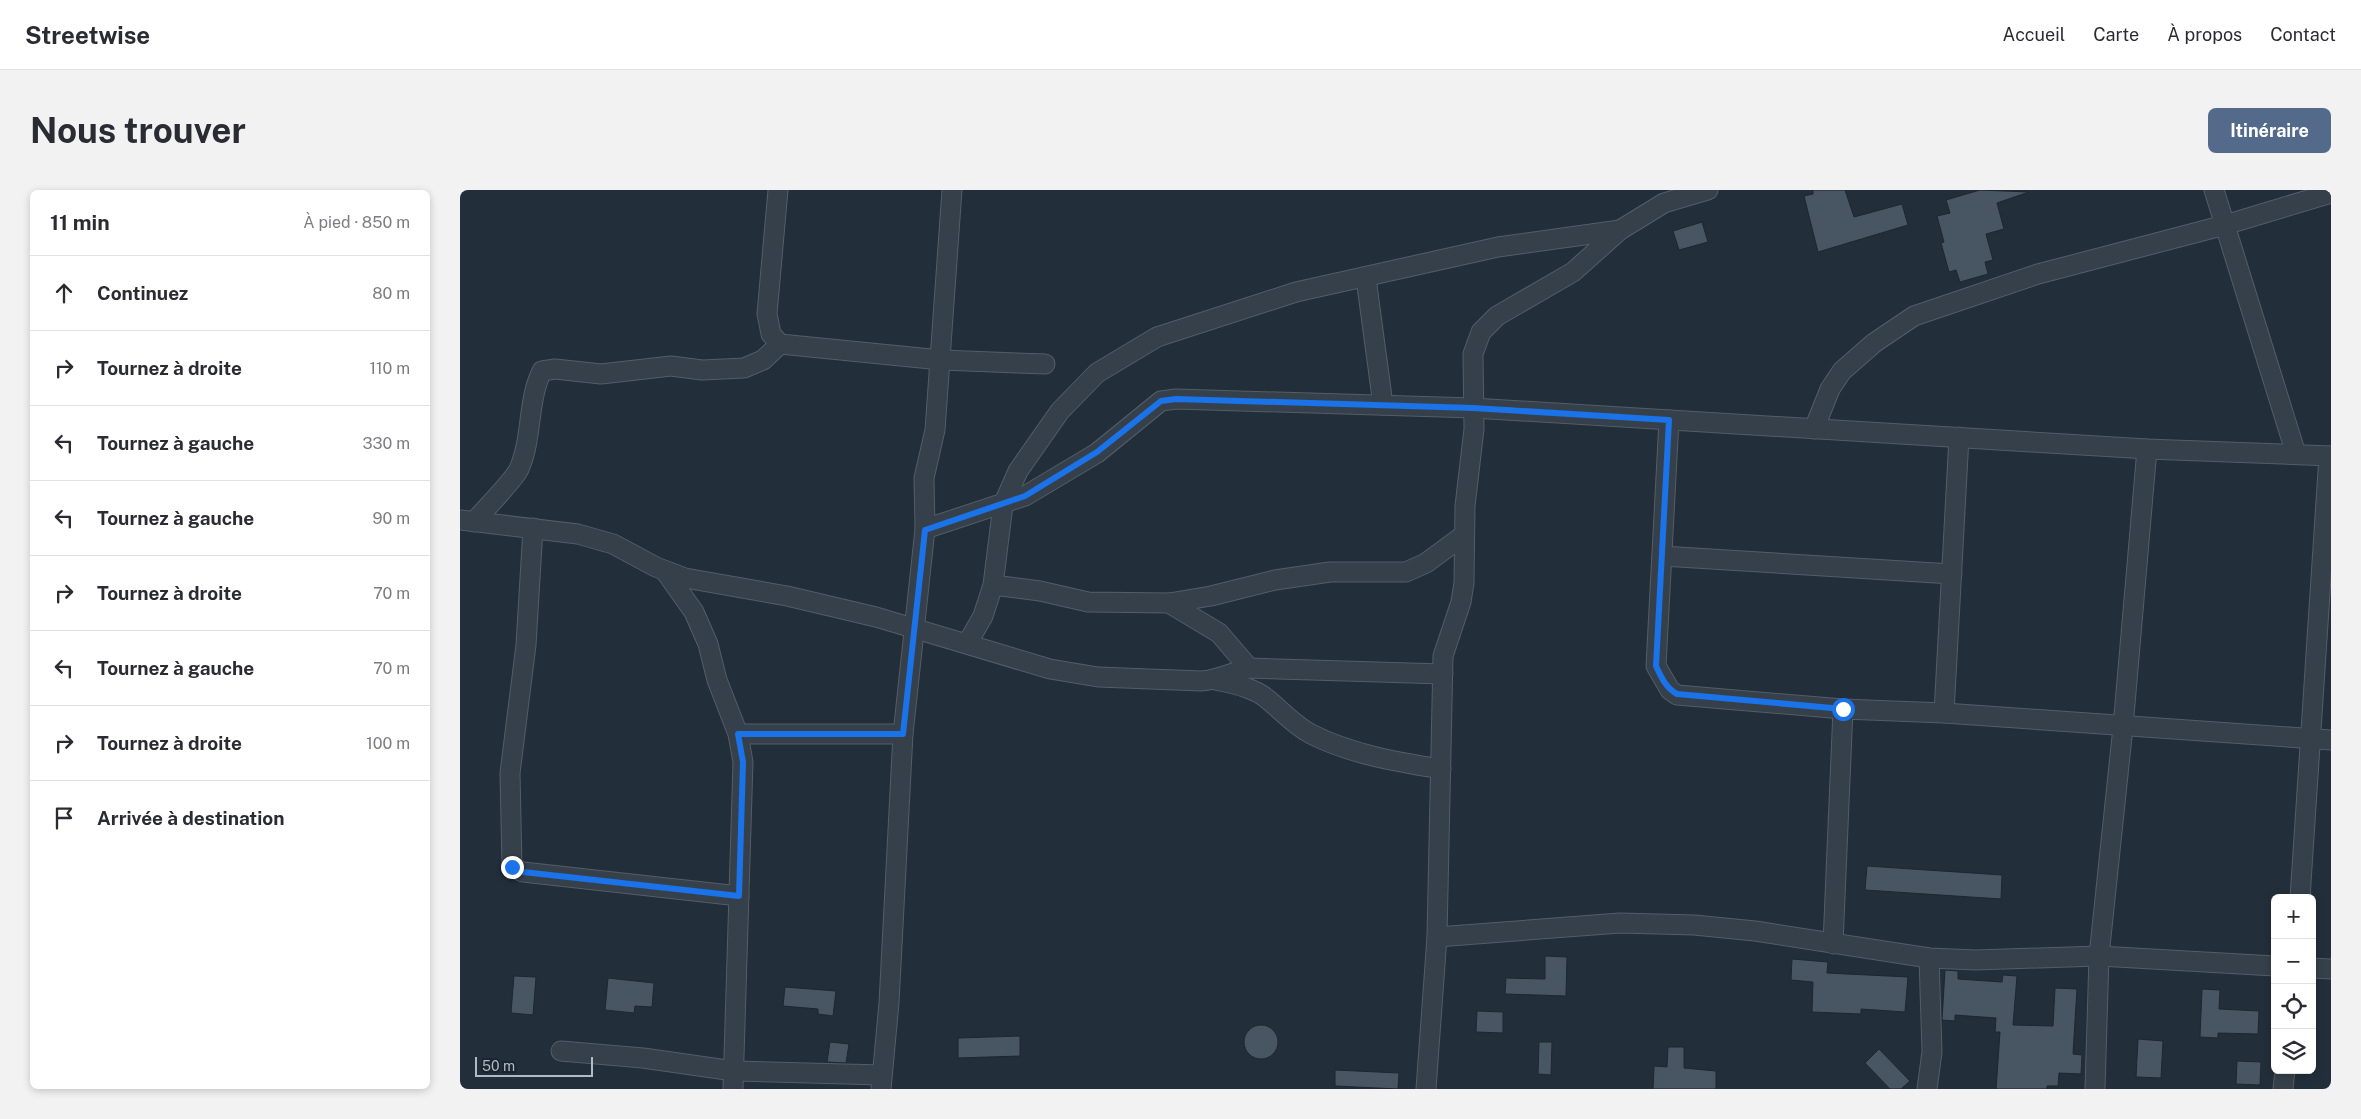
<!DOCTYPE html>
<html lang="fr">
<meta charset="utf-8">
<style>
body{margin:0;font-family:"Public Sans",sans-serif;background:#f2f2f3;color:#2b2b33}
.controls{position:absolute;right:15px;bottom:15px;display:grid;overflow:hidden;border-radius:8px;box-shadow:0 2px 8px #0003}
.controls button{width:45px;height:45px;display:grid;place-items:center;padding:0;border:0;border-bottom:1px solid #e1e1e2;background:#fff;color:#2b2b33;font:25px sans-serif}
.scale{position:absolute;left:15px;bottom:12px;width:118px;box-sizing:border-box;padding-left:5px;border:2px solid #b1bac6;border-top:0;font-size:14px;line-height:18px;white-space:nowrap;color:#b1bac6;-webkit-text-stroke:4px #1b252f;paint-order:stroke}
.stop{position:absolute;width:15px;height:15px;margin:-11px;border:4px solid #1a73e8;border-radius:50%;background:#fff}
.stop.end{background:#1a73e8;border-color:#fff;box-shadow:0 1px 5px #0008}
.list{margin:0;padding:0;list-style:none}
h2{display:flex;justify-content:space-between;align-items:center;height:65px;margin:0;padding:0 20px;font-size:21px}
h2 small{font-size:16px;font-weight:400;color:#7c7c81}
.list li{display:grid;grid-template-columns:32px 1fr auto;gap:15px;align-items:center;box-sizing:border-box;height:75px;padding:0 20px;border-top:1px solid #e1e1e2}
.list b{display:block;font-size:19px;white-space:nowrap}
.list em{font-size:16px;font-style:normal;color:#7c7c81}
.icon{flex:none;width:28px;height:28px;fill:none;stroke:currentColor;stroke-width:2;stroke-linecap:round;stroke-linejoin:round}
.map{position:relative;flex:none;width:1871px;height:899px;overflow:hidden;border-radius:8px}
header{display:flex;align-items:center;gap:30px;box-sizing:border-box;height:70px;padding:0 25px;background:#fff;border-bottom:1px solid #e1e1e2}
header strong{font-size:24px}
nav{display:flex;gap:28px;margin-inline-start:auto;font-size:18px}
.intro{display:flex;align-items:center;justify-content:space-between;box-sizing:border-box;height:120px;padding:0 30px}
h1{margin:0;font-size:35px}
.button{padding:12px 22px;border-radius:8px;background:#546a8b;color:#fff;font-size:18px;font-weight:700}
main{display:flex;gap:30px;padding:0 30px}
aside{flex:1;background:#fff;border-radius:8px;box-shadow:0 2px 8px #0003}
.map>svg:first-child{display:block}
</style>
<header>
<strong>Streetwise</strong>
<nav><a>Accueil</a><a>Carte</a><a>À propos</a><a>Contact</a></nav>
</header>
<div class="intro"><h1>Nous trouver</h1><a class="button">Itinéraire</a></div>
<main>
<aside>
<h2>11 min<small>À pied · 850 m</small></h2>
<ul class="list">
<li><svg class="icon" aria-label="ahead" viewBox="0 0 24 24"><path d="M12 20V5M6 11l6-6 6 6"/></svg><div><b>Continuez</b></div><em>80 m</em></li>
<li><svg class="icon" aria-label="right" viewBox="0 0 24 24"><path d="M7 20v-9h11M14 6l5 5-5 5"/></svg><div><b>Tournez à droite</b></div><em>110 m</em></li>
<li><svg class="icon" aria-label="left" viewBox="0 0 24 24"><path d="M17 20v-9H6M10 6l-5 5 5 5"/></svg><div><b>Tournez à gauche</b></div><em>330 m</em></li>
<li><svg class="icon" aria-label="left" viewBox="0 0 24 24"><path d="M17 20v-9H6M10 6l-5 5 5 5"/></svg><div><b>Tournez à gauche</b></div><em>90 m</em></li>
<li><svg class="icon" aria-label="right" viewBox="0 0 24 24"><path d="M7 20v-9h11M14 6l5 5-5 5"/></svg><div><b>Tournez à droite</b></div><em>70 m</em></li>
<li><svg class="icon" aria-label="left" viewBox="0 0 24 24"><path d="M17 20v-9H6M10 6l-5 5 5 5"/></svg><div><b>Tournez à gauche</b></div><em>70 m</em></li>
<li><svg class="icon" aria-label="right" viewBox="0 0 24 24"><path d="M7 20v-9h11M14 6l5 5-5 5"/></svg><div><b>Tournez à droite</b></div><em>100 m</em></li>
<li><svg class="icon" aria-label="arrive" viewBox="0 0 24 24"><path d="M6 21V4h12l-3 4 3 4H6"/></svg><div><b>Arrivée à destination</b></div></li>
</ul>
</aside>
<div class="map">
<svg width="1871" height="899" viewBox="0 0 1871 899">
<rect width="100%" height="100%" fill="#222e3a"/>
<g fill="#485563" stroke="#1d2731">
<path d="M1353 0H1385L1394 27 1442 14 1448 35 1358 62 1344 6 1353 4Z"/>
<path d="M1520 0 1569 2 1537 13 1544 39 1526 44 1533 70 1525 72 1528 84 1500 92 1496 80 1489 82 1481 53 1484 52 1477 26 1490 23 1486 10Z"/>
<path d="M1242 32 1248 52 1219 60 1213 41Z"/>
<path d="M1407 676 1542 685 1541 709 1405 700Z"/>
<path d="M1085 766 1107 767 1106 806 1045 804 1046 788 1085 789Z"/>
<path d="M1332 769 1368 772 1367 783 1448 787 1445 822 1401 819V824L1352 822 1353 792 1331 790Z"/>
<path d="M1485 780 1498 781V789L1542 792 1543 785 1557 786 1553 835 1593 836 1595 798 1617 799 1613 864 1622 865 1621 884 1599 883 1598 896H1587V899H1536L1540 842H1535L1536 828 1495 825V831L1482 830Z"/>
<path d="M54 786 76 787 73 825 51 823Z"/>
<path d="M148 788 194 793 192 817 175 816 174 823 145 820Z"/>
<path d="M325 797 376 801 373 826 358 824V819L323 816Z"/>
<path d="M1742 799 1760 800 1759 819 1799 821 1798 844 1758 843V848L1740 847Z"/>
<path d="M1017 821 1043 822V843L1016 842Z"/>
<circle cx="801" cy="852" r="17"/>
<path d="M560 846V866L498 868V848Z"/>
<path d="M1678 849 1703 851 1701 888 1676 887Z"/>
<path d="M370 852 389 854 386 873 367 872Z"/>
<path d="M1079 852H1092L1091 885 1078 884Z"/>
<path d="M1208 857H1224V878L1256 881V899H1193L1194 876 1207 877Z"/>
<path d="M1419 859 1450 891 1441 899H1430L1405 873Z"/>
<path d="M1777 871 1801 872 1800 895 1776 894Z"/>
<path d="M875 880 939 883 938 899 875 896Z"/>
</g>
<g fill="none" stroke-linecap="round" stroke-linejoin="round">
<g stroke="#545d68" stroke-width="21">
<g id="street">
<path d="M318 0 307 124 311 144 320 154 481 170 585 174"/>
<path d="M1754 0 1836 264"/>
<path d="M906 88 923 215"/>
<path d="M1209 230 1196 476 1210 500 1217 505 1383 519 1484 523 1871 550"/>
<path d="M1354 239 1370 199 1382 181 1414 153 1454 126 1578 84 1765 35 1871 3"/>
<path d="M0 330 118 344 153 354 196 377 225 388 327 406 416 427 590 479 638 487 741 491C758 490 773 482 789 478L983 484"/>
<path d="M14 332C24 320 54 290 59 279 73 247 67 211 82 181L95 179 141 184 211 176 242 180 284 178 303 170 320 154"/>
<path d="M73 338 66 455 50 583 52 677 63 682 279 706"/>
<path d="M465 339 565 306 637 263 701 211 716 209 1013 218 1687 259 1871 266"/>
<path d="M1202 366 1492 384"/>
<path d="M205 381 234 422 248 454 257 490 278 544 283 572 273 899"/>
<path d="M533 395 580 401 628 412 709 413 751 406 815 390 870 382H946L966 373 1004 345"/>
<path d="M709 413 759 443 789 478"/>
<path d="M507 454 523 426 533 395 543 315 558 281 600 221 637 183 697 147 836 102 1038 57 1160 40"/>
<path d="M756 490C773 494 792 497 806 508 821 520 834 535 851 544 890 564 937 572 981 579"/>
<path d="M1484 523 1499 247"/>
<path d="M278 544H443"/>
<path d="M1840 708 1869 266"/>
<path d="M977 747 1160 733 1234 735 1295 741 1469 768 1516 770 1639 766 1815 776"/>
<path d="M1373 754 1383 519"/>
<path d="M1852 778 1871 779"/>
<path d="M101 861 183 868 274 881 422 885"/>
<path d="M421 899 429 813 443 544 465 339 464 288 475 240 492 0"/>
<path d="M966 899 977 747 983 466 1001 412 1004 393 1005 316 1014 239 1013 164 1021 142 1037 126 1113 82 1160 40 1204 13 1248 0"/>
<path d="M1467 899 1472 862 1469 768"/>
<path d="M1635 899 1639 766 1663 537 1687 259"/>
<path d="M1823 899 1825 880"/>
</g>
</g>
<use href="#street" stroke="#36404a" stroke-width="19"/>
</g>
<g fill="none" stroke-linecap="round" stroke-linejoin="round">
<path stroke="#1a73e8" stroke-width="6" d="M52 677 63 682 279 706 283 572 278 544H443L465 340 565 306 637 262 701 211 716 209 1013 218 1209 230 1196 476C1201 487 1206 498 1217 504L1383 519"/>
</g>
</svg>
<div class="controls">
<button>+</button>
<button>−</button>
<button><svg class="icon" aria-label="locate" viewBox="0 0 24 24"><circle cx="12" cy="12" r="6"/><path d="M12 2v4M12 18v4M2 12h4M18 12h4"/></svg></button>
<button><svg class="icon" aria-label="layers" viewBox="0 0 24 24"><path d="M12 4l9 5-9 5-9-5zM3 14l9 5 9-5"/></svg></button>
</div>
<div class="scale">50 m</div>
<div class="stop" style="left:1383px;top:519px"></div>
<div class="stop end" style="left:52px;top:677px"></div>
</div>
</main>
